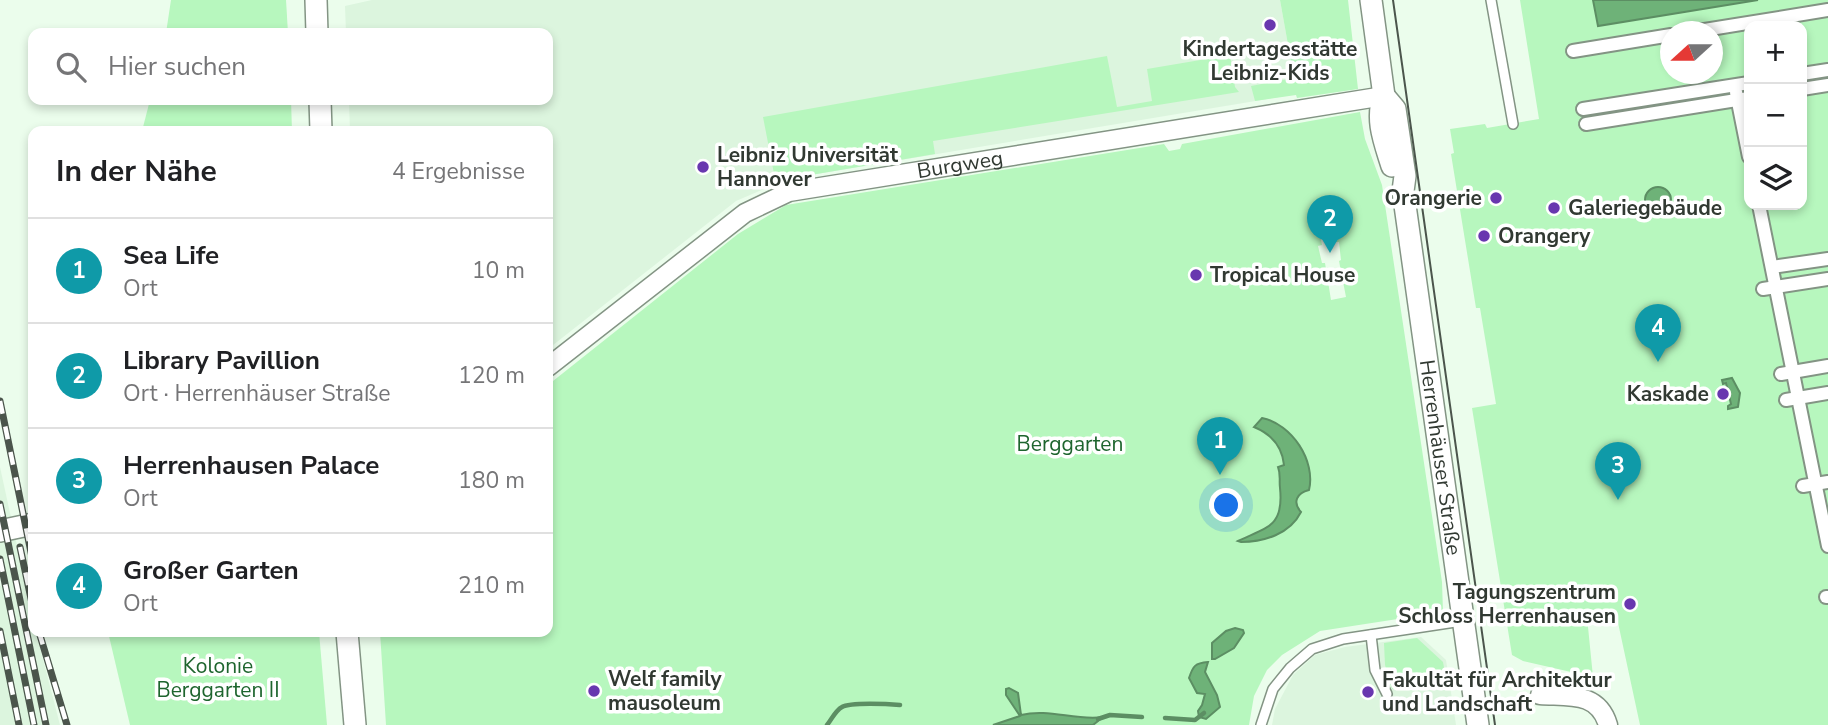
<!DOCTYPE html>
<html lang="de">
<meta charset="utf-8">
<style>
body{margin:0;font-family:"Nunito Sans",sans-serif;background:#f6f6f6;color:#202124}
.controls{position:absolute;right:21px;top:21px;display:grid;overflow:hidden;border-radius:14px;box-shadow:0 4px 10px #0003}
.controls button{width:63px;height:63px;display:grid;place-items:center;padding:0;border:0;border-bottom:2px solid #e0e0e0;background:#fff;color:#202124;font:35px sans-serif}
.compass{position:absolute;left:1660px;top:21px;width:63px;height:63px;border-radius:50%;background:#fff;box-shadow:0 4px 10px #0003;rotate:249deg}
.you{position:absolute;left:1227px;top:506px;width:24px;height:24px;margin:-18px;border:5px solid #fff;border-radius:50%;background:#1a73e8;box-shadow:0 0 0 10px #1a73e833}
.badge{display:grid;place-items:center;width:46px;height:46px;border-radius:50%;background:#d93025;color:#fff;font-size:23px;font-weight:700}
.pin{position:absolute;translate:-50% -58px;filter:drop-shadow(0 2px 4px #0008)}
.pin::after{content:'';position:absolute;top:37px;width:24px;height:21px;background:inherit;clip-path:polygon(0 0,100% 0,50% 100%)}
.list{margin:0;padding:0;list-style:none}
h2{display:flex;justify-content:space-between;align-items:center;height:91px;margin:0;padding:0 28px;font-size:30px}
h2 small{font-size:23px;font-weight:400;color:#757577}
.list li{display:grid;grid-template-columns:46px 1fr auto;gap:21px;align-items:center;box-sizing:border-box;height:105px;padding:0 28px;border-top:2px solid #e0e0e0}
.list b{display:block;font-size:26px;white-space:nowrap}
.list p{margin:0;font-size:23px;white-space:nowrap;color:#757577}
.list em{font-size:23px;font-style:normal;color:#757577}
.icon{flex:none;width:38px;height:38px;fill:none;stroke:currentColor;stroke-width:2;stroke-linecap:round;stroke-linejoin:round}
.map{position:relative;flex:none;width:1828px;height:725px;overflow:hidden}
.search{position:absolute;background:#fff;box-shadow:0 4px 10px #0003;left:28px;top:28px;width:525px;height:77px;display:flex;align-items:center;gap:18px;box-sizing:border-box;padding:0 24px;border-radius:14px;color:#757577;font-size:26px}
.panel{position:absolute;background:#fff;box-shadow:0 4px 10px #0003;left:28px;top:126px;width:525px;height:511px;border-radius:14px}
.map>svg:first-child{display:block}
</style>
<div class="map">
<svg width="1828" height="725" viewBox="0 0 1828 725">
<rect width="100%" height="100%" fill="#ebfdec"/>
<g fill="#dcf5de">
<path d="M372 0H1280L1297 94 787 179 736 201 548 349V131H350L349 100H548V33H346L345 6Z"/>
<path d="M0 467 33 619V632H36L60 725H0V586L3 585 0 571Z"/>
<path d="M1421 637 1446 660 1456 725H1272L1275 709 1293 675 1315 655 1345 647Z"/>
</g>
<g fill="#b7f7be" fill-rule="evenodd">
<path d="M171 0H286L288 33H166Z"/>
<path d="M1280 0H1348L1358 89 1297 98 1296 95 1255 101 1251 86 1294 78Z"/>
<path d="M1520 0H1593L1598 25 1758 0H1828V725H1640L1617 618 1605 619 1604 613 1587 617 1593 677 1523 661 1512 655 1472 408 1496 404 1480 308H1476L1451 154 1454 153 1450 129 1485 124 1487 128 1539 119ZM1749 26H1802V205H1749ZM1671 32H1713V74H1671Z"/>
<path d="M1230 55 1235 87 1239 92 933 141 935 154 787 179 776 184 763 117 1107 56 1117 107 1152 101 1147 69Z"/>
<path d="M150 100H291L292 131H142Z"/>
<path d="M1360 112 1365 139 1382 185 1442 582 1443 612 1320 631 1282 655 1267 670 1254 696 1249 725H386L380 632H548V385L738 234 786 205 1164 144 1169 151 1180 149 1182 144ZM1330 205 1336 242H1339L1341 260 1339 261 1346 297 1331 300 1325 263H1322L1318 246 1322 245 1315 208Z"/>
<path d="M108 632H319L327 725H130Z"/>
<path d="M1417 638 1443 662 1446 678 1392 689 1385 665 1384 643Z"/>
</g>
<g fill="#6eb278" stroke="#5c8e63" stroke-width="2">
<path d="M1593 0H1758L1598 26Z"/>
<circle cx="1658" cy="200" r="13"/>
<path d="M1732 378 1740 393 1738 407 1728 409V406L1731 404 1726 383 1723 384 1722 380Z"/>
<path d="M1262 418C1292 424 1316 461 1309 490 1297 493 1292 502 1301 512 1290 534 1264 542 1241 542L1238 541C1267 527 1284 527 1280 488 1279 480 1281 475 1278 467L1284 465C1282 445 1271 434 1254 427Z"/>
<path d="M1235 628 1243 630 1244 633 1234 648 1215 659H1212V643L1226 631Z"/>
<path d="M1208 662 1205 672 1217 695 1220 707 1206 719 1199 717 1198 711 1202 705 1205 694 1197 693 1189 678C1193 666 1195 663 1208 662Z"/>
<path d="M1009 688 1018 693 1021 715C1049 708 1075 721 1103 717L1093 725H993L1020 716 1006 695V689Z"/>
</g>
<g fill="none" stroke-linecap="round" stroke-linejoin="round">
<g stroke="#5c8e63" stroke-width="4.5">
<path d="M1165 718 1195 720 1204 713"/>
<path d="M1098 719 1110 715 1142 717"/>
<path d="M827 725C832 719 835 711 842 707 850 702 889 704 900 705"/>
</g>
<g stroke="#839484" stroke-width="12">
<g id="service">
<path d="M1491 0 1513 124"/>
<path d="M1371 635 1375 670 1387 694"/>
<path d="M1261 725 1273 689 1290 668 1312 649 1343 639 1462 621"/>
</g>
</g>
<g stroke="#839484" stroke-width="16">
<g id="pedestrian">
<path d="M1692 32 1828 10"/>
<path d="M1573 51 1671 35"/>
<path d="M1802 74 1828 70"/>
<path d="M1802 89 1828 85"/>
<path d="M1736 92 1749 157"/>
<path d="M1583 109 1749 83"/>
<path d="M1586 124 1749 98"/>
<path d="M1759 205 1828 546"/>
<path d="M1772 267 1828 259"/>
<path d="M1763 289 1828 279"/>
<path d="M1781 374 1828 366"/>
<path d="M1786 400 1828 393"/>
<path d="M1803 486 1828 482"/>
<path d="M1826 597H1828"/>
</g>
</g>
<g stroke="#839484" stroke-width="21">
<g id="minor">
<path id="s1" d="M548 367 745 213 789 192 1384 96"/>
<path d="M1540 695C1568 697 1598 691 1608 725"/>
</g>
</g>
<g stroke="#839484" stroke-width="24">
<g id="tertiary">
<path d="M316 0 317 33"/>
<path d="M1371 0 1384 96C1375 120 1385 143 1392 166"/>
<path id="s2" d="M1384 96 1395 109 1405 176 1403 191 1478 725"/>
<path d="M320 100 321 131"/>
<path d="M0 531 33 524"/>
<path d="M347 632 355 725"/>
</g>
</g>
<use href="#service" stroke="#fff" stroke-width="9"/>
<use href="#pedestrian" stroke="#fff" stroke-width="12"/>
<use href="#minor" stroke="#fff" stroke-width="18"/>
<use href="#tertiary" stroke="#fff" stroke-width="21"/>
<path stroke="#4b554c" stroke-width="2" d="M1393 0 1495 725"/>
<g stroke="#4b554c" stroke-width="7">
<g id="rail">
<path d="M0 401 33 562"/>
<path d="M0 504 46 725"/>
<path d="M20 547 33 608"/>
<path d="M0 559 34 725"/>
<path d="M0 631 19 725"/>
<path d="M39 632 67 725"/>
</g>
</g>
<use href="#rail" stroke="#fff" stroke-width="4.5" stroke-dasharray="13" stroke-linecap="butt"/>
</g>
<g fill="#6837af" stroke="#fff" stroke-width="2.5">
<circle cx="1270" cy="25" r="7"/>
<circle cx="703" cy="167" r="7"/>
<circle cx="1496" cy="198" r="7"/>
<circle cx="1554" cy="208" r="7"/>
<circle cx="1484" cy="236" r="7"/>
<circle cx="1196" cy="275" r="7"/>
<circle cx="1723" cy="394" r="7"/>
<circle cx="1630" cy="604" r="7"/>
<circle cx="594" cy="691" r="7"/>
<circle cx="1368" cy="692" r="7"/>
</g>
<g text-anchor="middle" stroke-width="7" stroke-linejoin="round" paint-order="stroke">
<g font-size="21" font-weight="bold" fill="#313932" stroke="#fff" text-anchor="start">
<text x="1270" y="56" text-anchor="middle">Kindertagesstätte<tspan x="1270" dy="24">Leibniz-Kids</tspan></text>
<text x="717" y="162">Leibniz Universität<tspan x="717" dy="24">Hannover</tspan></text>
<text x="1482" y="205" text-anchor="end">Orangerie</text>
<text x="1568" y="215">Galeriegebäude</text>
<text x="1498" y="243">Orangery</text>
<text x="1210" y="282">Tropical House</text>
<text x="1709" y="401" text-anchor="end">Kaskade</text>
<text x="1616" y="599" text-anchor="end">Tagungszentrum<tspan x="1616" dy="24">Schloss Herrenhausen</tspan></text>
<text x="608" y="686">Welf family<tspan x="608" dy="24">mausoleum</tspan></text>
<text x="1382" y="687">Fakultät für Architektur<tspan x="1382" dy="24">und Landschaft</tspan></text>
</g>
<g font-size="21" fill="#313932" stroke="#fff">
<text dy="7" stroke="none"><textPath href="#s1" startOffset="472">Burgweg</textPath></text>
<text dy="7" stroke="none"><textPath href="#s2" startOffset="369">Herrenhäuser Straße</textPath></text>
</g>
<g font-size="21" fill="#1e652e" stroke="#fff">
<text x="1070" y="451">Berggarten</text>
<text x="218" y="673">Kolonie<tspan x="218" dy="24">Berggarten II</tspan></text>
</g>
</g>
</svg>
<div class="controls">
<button>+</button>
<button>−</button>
<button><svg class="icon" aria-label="layers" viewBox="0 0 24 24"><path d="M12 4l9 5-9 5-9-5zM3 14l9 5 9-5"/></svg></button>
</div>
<svg class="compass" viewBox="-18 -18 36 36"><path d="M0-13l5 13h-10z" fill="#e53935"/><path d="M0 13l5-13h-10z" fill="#757577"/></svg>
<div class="you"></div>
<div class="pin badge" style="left:1220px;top:475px;background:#0f9aa8">1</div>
<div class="pin badge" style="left:1330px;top:253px;background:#0f9aa8">2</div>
<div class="pin badge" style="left:1618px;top:500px;background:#0f9aa8">3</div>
<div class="pin badge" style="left:1658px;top:362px;background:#0f9aa8">4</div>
<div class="search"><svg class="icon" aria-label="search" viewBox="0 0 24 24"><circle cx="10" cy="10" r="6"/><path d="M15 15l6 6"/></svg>Hier suchen</div>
<section class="panel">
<h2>In der Nähe<small>4 Ergebnisse</small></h2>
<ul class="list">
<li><span class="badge" style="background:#0f9aa8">1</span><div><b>Sea Life</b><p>Ort</p></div><em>10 m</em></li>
<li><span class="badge" style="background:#0f9aa8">2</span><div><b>Library Pavillion</b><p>Ort · Herrenhäuser Straße</p></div><em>120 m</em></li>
<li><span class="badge" style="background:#0f9aa8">3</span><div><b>Herrenhausen Palace</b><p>Ort</p></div><em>180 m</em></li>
<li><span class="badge" style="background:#0f9aa8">4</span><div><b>Großer Garten</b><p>Ort</p></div><em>210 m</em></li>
</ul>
</section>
</div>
